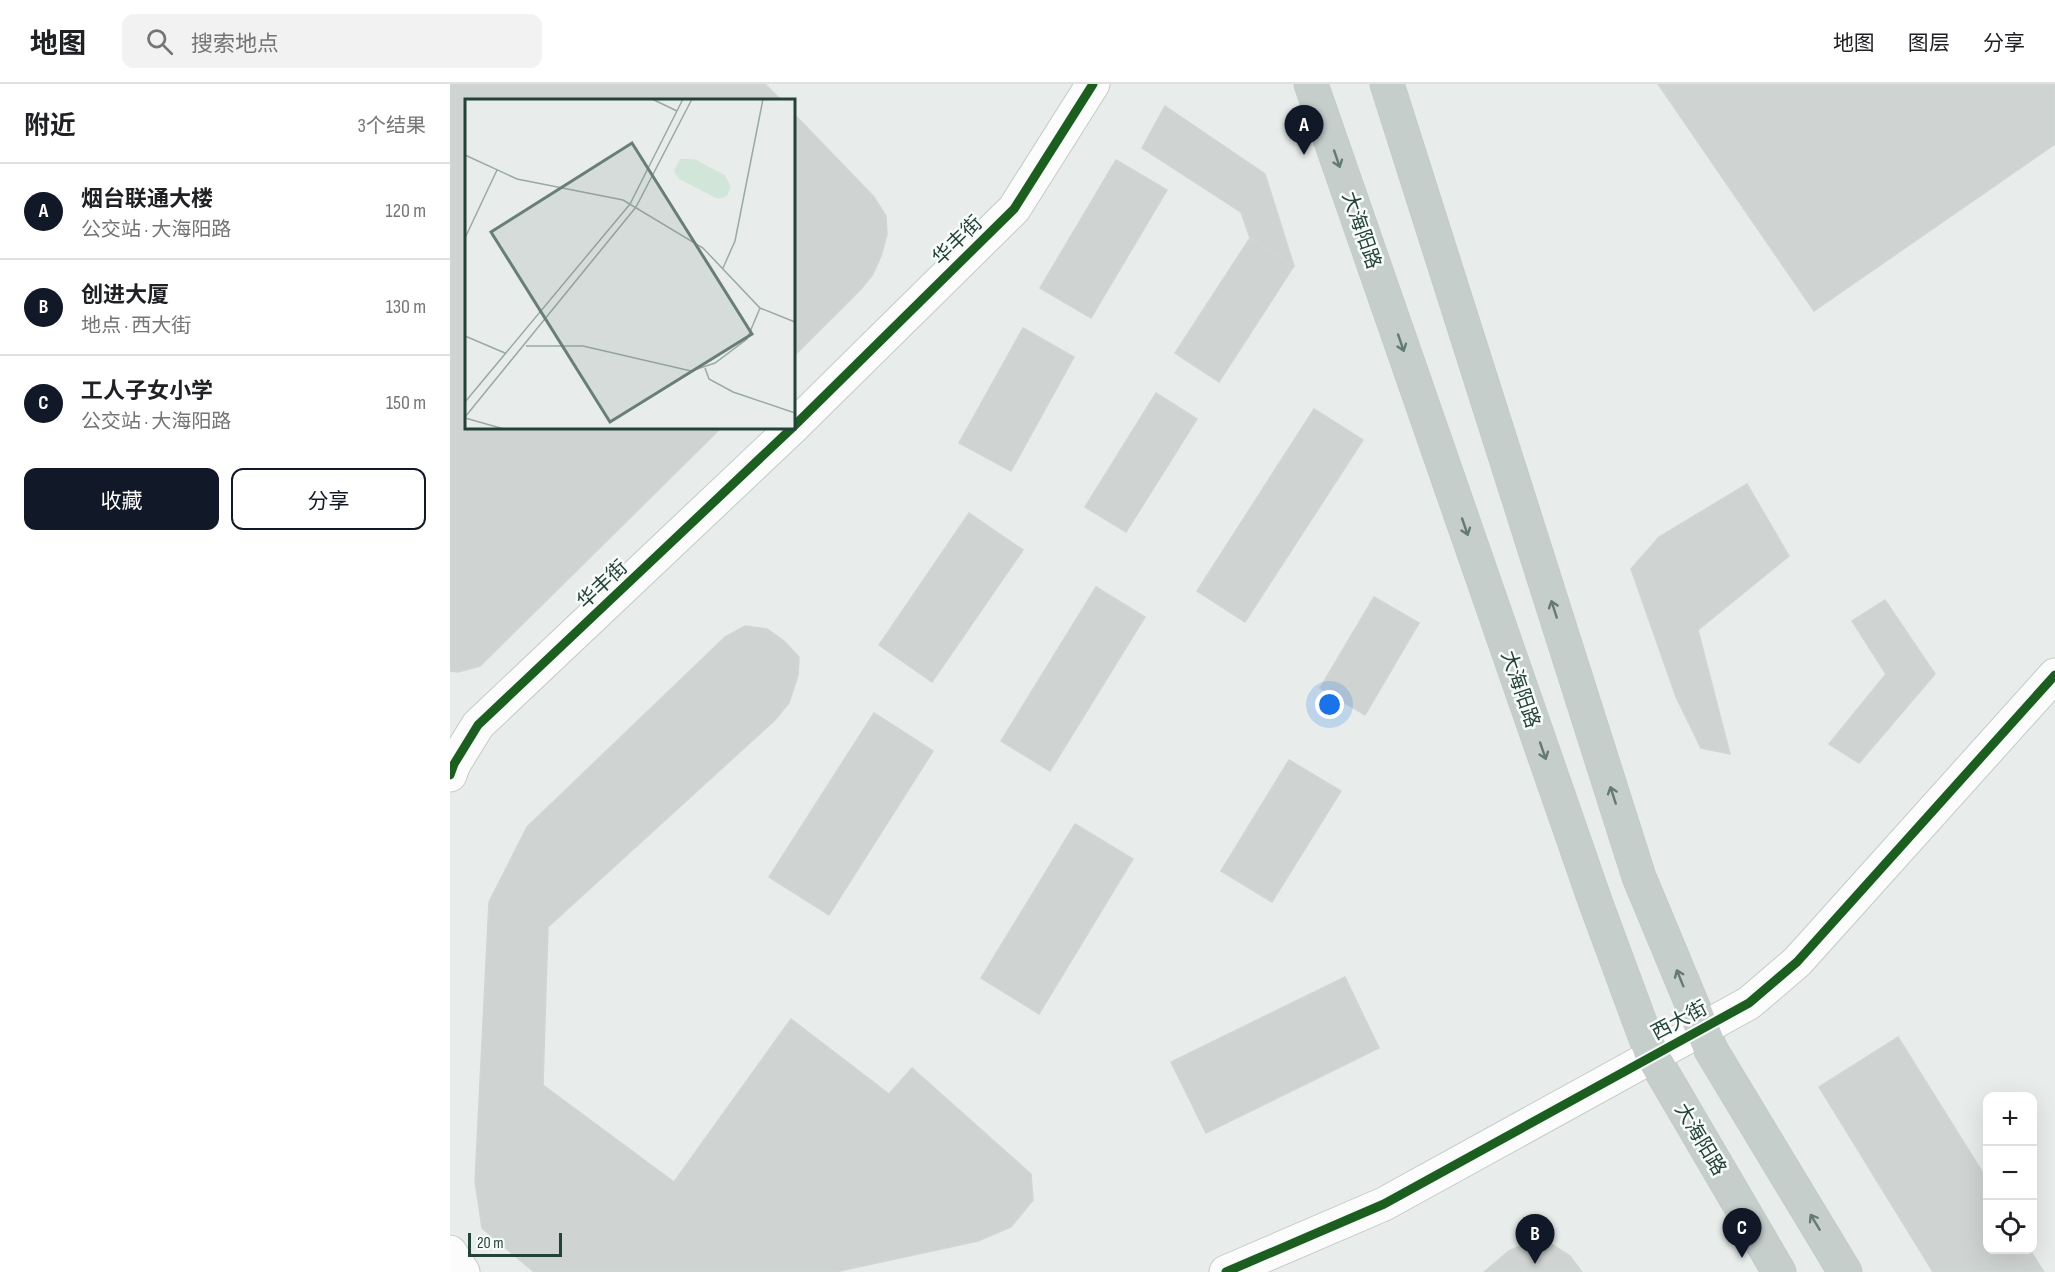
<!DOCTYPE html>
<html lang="zh">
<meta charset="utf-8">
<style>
body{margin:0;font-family:"Sofia Sans Condensed","Noto Sans SC",sans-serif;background:#f2f2f2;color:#202124}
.controls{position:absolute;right:18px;bottom:18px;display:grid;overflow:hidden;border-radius:12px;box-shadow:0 6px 24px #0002}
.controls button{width:54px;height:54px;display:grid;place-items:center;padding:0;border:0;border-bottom:2px solid #e0e0e0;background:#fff;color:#202124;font:30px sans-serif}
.scale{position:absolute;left:18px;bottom:15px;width:94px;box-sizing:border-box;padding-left:6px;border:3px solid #24423a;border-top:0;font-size:16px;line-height:21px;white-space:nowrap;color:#24423a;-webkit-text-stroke:4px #f7fbf9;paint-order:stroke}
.you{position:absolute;left:880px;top:621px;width:21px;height:21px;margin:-15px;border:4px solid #fff;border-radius:50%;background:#1a73e8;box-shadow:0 0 0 9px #1a73e833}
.badge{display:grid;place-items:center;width:39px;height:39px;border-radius:50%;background:#111827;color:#fff;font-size:20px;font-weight:700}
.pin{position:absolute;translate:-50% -50px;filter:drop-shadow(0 2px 3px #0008)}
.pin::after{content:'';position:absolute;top:32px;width:21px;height:18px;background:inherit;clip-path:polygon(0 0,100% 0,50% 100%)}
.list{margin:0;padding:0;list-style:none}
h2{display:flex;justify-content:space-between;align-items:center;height:78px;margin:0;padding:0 24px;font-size:26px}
h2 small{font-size:20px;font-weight:400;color:#757577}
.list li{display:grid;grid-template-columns:39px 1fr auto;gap:18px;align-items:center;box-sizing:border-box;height:96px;padding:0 24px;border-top:2px solid #e0e0e0}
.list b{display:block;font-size:22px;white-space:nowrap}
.list p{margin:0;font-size:20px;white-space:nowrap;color:#757577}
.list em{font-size:20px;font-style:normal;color:#757577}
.actions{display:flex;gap:12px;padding:18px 24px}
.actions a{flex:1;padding:14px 0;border:2px solid #111827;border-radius:12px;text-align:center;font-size:21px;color:#111827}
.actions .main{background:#111827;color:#fff}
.icon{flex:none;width:33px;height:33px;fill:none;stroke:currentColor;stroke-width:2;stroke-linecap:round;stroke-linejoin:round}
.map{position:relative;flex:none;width:1605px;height:1188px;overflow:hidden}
header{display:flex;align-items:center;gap:36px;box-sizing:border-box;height:84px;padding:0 30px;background:#fff;border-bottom:2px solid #e0e0e0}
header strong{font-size:28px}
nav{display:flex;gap:33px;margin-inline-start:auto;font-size:21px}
.search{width:420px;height:54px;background:#f2f2f2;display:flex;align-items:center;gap:15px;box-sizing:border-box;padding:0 21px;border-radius:12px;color:#757577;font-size:22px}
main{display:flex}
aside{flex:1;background:#fff}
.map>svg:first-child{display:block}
</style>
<header>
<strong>地图</strong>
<div class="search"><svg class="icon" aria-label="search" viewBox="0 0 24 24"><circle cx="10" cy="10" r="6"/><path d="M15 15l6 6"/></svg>搜索地点</div>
<nav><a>地图</a><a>图层</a><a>分享</a></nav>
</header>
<main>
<aside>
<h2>附近<small>3个结果</small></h2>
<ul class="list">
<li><span class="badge">A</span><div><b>烟台联通大楼</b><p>公交站 · 大海阳路</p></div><em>120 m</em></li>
<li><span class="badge">B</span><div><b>创进大厦</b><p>地点 · 西大街</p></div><em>130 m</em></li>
<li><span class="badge">C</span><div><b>工人子女小学</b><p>公交站 · 大海阳路</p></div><em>150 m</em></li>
</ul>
<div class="actions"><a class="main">收藏</a><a>分享</a></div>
</aside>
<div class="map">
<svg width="1605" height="1188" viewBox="0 0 1605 1188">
<rect width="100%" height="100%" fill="#e8edeb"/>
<g fill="#cfd4d2" stroke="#d1d6d4" stroke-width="1.5">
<path d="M0 0H315L331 16H16V344H271L30 582 8 588 0 587Z"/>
<path d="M1208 0H1605V60L1364 227Z"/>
<path d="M715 22 815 90 844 182 800 154 791 128 692 64Z"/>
<path d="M344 30 424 113 436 132 437 151 431 172 423 190 411 205 344 272Z"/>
<path d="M666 76 717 106 641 234 590 204Z"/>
<path d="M800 154 844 182 769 298 725 269Z"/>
<path d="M573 244 624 273 561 387 509 359Z"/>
<path d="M706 309 747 335 676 448 635 423Z"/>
<path d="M864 325 913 356 795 538 747 507Z"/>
<path d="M1297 400 1339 472 1248 546 1280 670 1251 664 1226 613 1181 485 1209 453Z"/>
<path d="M519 429 573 466 482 598 429 561Z"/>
<path d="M646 503 695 533 600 687 551 657Z"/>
<path d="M924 513 969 539 915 631 870 604Z"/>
<path d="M1435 516 1485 590 1409 679 1379 660 1436 590 1402 537Z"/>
<path d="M295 542 317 545 334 557 349 573 348 591 339 619 325 636 98 843 93 1001 224 1098 341 935 439 1010 462 984 581 1090 583 1116 561 1143 528 1157 385 1188H84L32 1144 25 1097 39 818 77 743 275 553Z"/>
<path d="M424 629 483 667 379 831 319 793Z"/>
<path d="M839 676 891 707 822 818 771 787Z"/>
<path d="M625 740 683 775 589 930 531 894Z"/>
<path d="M895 893 929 964 756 1049 721 978Z"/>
<path d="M1448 953 1538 1097V1166H1580L1594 1188H1483L1369 1003Z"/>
<path d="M1081 1157 1103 1161 1120 1172 1132 1188H1034L1059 1167Z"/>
</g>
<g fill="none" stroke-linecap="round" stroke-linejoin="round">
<g stroke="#c5cac8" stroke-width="35">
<g id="minor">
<path d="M344 342 564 125 643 0"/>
<path d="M0 691 4 680 28 641 342 344"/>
<path d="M0 1168 13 1188"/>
</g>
</g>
<g stroke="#c5cac8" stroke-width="35">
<path id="tertiary" d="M776 1188 934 1120 1299 919 1347 878 1605 591"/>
</g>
<g stroke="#c3ccc9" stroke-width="35">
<g id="trunk">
<path d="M861 0 1145 817 1202 971 1329 1188"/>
<path d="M937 0 1189 793 1261 966 1395 1188"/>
</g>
</g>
<use href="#minor" stroke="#fcfcfc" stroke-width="33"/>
<use href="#tertiary" stroke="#fcfcfc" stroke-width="33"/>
<use href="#trunk" stroke="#c6cecc" stroke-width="33"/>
<g stroke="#f7fbf9" stroke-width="13">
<g id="cycleway">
<path d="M344 342 564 125 643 0"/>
<path d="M0 691 4 680 28 641 342 344"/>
<path d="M776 1188 934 1120 1299 919 1347 878 1605 591"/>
</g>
</g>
<use href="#cycleway" stroke="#1b5e20" stroke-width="9"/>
</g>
<defs><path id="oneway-shaft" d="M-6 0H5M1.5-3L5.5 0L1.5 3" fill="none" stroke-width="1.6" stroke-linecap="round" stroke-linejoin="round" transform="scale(1.5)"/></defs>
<g stroke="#657a74">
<use href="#oneway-shaft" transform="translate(887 75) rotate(71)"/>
<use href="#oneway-shaft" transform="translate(951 259) rotate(71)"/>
<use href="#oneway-shaft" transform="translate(1015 443) rotate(71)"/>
<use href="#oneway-shaft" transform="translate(1104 525) rotate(-108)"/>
<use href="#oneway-shaft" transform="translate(1093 667) rotate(71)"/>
<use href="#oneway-shaft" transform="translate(1163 711) rotate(-108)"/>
<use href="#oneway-shaft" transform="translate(1230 894) rotate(-112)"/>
<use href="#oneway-shaft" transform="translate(1365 1138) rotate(-121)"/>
</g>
<g text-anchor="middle" stroke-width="5" stroke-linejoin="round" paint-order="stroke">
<g font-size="20" fill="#24423a" stroke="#f7fbf9">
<text transform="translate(912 146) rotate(71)" y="7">大海阳路</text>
<text transform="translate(507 156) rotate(-44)" y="7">华丰街</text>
<text transform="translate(152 500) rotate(-43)" y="7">华丰街</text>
<text transform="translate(1071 605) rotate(71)" y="7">大海阳路</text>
<text transform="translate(1229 936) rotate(-28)" y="7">西大街</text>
<text transform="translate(1251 1055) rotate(59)" y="7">大海阳路</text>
</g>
</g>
<g transform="translate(15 15)">
<rect width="330" height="330" fill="#e8edeb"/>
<path d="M215 60H229L260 76 266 88 262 97 253 100 214 80 209 72Z" fill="#d1e6d8"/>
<path fill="none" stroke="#9aa9a4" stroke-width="1.5" d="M187 0 212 12M0 56 52 80 158 101 238 149 295 209 330 223M0 139 32 71M258 169 270 142 298 0M0 237 40 254M61 247H118L226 272 250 264 282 240 295 209M240 269 244 280 268 293 330 314M0 303 165 105 218 0M0 318 171 108 227 0M0 319 39 330"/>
<path fill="#697e78" fill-opacity="0.15" stroke="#697e78" stroke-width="3" d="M167 44 287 235 145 323 26 133Z"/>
<rect width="330" height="330" fill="none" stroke="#24423a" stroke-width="3"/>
</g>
</svg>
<div class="controls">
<button>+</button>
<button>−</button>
<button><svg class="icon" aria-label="locate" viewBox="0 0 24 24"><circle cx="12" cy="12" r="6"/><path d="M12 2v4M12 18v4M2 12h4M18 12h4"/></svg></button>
</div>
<div class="scale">20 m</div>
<div class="you"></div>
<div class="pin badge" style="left:854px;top:71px">A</div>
<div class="pin badge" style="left:1085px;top:1180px">B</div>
<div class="pin badge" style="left:1292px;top:1174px">C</div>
</div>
</main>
